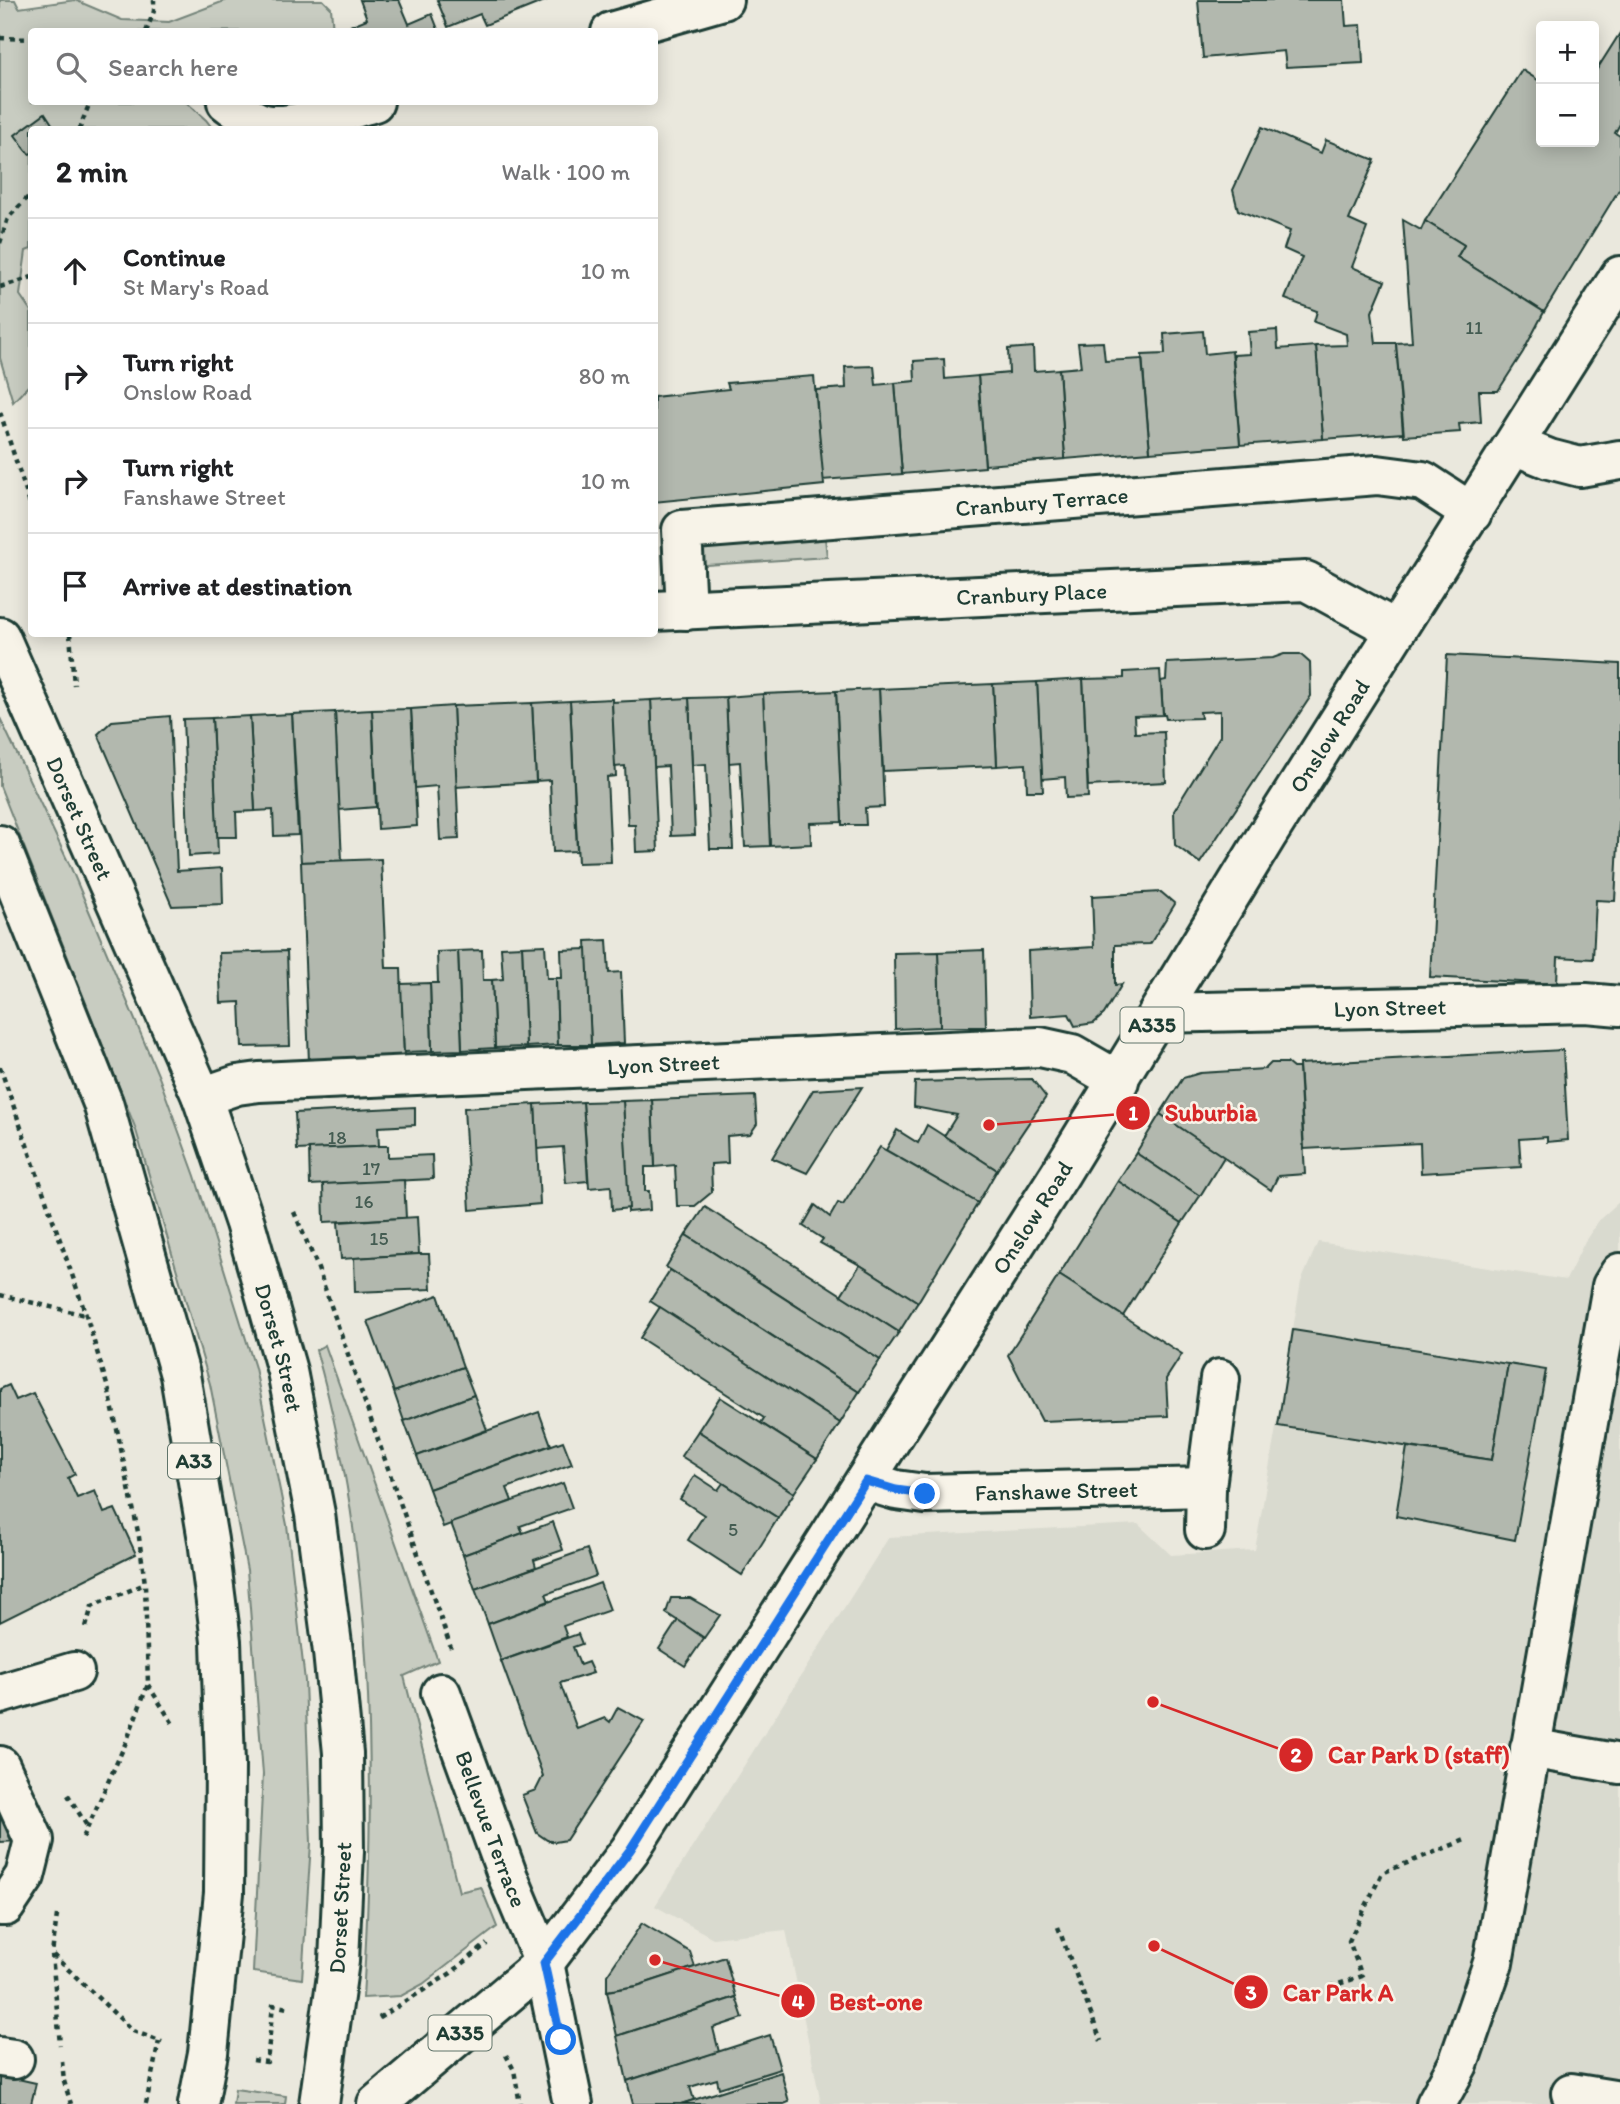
<!DOCTYPE html>
<meta charset="utf-8">
<style>
body{margin:0;font-family:Itim,sans-serif;background:#f2f2f2;color:#202124}
.controls{position:absolute;right:21px;top:21px;display:grid;overflow:hidden;border-radius:7px;box-shadow:0 4px 18px #0003}
.controls button{width:63px;height:63px;display:grid;place-items:center;padding:0;border:0;border-bottom:2px solid #e0e0e0;background:#fff;color:#202124;font:35px sans-serif}
.stop{position:absolute;width:21px;height:21px;margin:-16px;border:5px solid #1a73e8;border-radius:50%;background:#fff}
.stop.end{background:#1a73e8;border-color:#fff;box-shadow:0 2px 7px #0008}
.list{margin:0;padding:0;list-style:none}
h2{display:flex;justify-content:space-between;align-items:center;height:91px;margin:0;padding:0 28px;font-size:30px}
h2 small{font-size:23px;font-weight:400;color:#757577}
.list li{display:grid;grid-template-columns:46px 1fr auto;gap:21px;align-items:center;box-sizing:border-box;height:105px;padding:0 28px;border-top:2px solid #e0e0e0}
.list b{display:block;font-size:26px;white-space:nowrap}
.list p{margin:0;font-size:23px;white-space:nowrap;color:#757577}
.list em{font-size:23px;font-style:normal;color:#757577}
.icon{flex:none;width:38px;height:38px;fill:none;stroke:currentColor;stroke-width:2;stroke-linecap:round;stroke-linejoin:round}
.map{position:relative;flex:none;width:1620px;height:2104px;overflow:hidden}
.search{position:absolute;background:#fff;box-shadow:0 4px 18px #0003;left:28px;top:28px;width:630px;height:77px;display:flex;align-items:center;gap:18px;box-sizing:border-box;padding:0 24px;border-radius:7px;color:#757577;font-size:26px}
.panel{position:absolute;background:#fff;box-shadow:0 4px 18px #0003;left:28px;top:126px;width:630px;height:511px;border-radius:7px}
.map>svg:first-child{display:block}
</style>
<div class="map">
<svg width="1620" height="2104" viewBox="0 0 1620 2104">
<rect width="100%" height="100%" fill="#eae8dd"/>
<filter id="ink" filterUnits="userSpaceOnUse"><feTurbulence type="fractalNoise" baseFrequency=".0143" numOctaves="2"/><feDisplacementMap in="SourceGraphic" scale="14" xChannelSelector="R" yChannelSelector="G"/><feConvolveMatrix kernelMatrix="1 2 1 2 8 2 1 2 1" color-interpolation-filters="sRGB"/></filter>
<g filter="url(#ink)">
<path fill="#d9dacf" d="M1620 1201V2104H821L786 1930 713 1938 655 1906 889 1537 1138 1524 1171 1555 1255 1550 1301 1282 1318 1242 1566 1280 1585 1241 1600 1219Z"/>
<g fill="#c8ccc1" stroke="#74847a" stroke-width="2">
<path d="M0 0H15L19 8 75 0 122 20 169 22 227 0H323L331 8 333 31 32 32V102H186L206 120 213 129 32 130 31 249 26 251 20 295 31 311V383L13 402 0 358Z"/>
<path d="M825 538 827 557 706 565 701 562 700 553 705 548Z"/>
<path d="M0 718 71 868 159 1077 195 1176 255 1368 287 1525 305 1681 311 1843 302 1979 253 1972 263 1774 247 1570 210 1384 135 1127 0 786Z"/>
<path d="M325 1345 438 1661 404 1676 459 1892 481 1887 497 1927 423 1984 401 1996 363 1998C376 1782 376 1559 316 1350Z"/>
<path d="M235 2089 286 2096 285 2104H233Z"/>
</g>
<g fill="#b2b8ae" stroke="#1f3d34" stroke-width="2">
<path d="M360 0H399L409 24 432 14 439 32H335L367 19Z"/>
<path d="M437 0H547L485 25 480 14 448 27Z"/>
<path d="M1198 0H1344L1346 26 1361 25 1363 63 1286 67 1284 51 1203 58Z"/>
<path d="M1620 33V124L1615 133 1620 136V188L1544 312 1457 257 1464 245 1425 221 1522 70 1541 82V142H1594V74Z"/>
<path d="M45 113 56 130H32V153L29 154 15 135Z"/>
<path d="M1262 127 1321 153 1326 140 1375 160 1349 220 1367 228 1352 267 1385 281 1372 312 1376 343H1396L1403 433 1323 439 1316 346 1347 345 1346 334 1314 322 1317 311 1285 299 1302 257 1284 249 1290 231 1238 210 1233 190Z"/>
<path d="M1403 220 1421 230 1425 221 1464 245 1457 257 1544 312 1523 352 1498 391H1479L1481 422 1459 424 1460 432 1404 436 1396 343 1412 342Z"/>
<path d="M1277 330 1278 349 1316 346 1323 439 1240 445 1233 355 1250 354 1248 332Z"/>
<path d="M1203 331 1205 354 1232 351 1240 445 1150 452 1142 355 1165 354 1164 334Z"/>
<path d="M1103 342 1105 361 1142 359 1150 452 1065 459 1059 369 1081 367 1078 343Z"/>
<path d="M1033 347 1034 371 1059 369 1065 459 985 465 978 376 1009 373 1008 349Z"/>
<path d="M944 359 945 379 978 376 985 467 902 474 895 383 915 381 914 361Z"/>
<path d="M874 366 876 385 895 383 902 474 822 480 816 390 846 388 845 367Z"/>
<path d="M814 376 824 485 654 502V397L729 389 727 383Z"/>
<path d="M1284 654H1300L1310 663 1311 696 1200 863 1175 845 1174 811 1220 736V711L1200 712 1201 718 1166 719 1165 715H1163L1161 681 1166 680 1167 663 1273 658Z"/>
<path d="M1447 655 1620 664V805L1615 901 1596 900 1593 959 1558 957 1557 984 1430 977Z"/>
<path d="M1160 670 1163 715 1134 716 1135 733 1164 732 1166 782 1088 786 1083 679 1124 678V672Z"/>
<path d="M1083 679 1088 797 1066 798 1065 777 1042 779 1037 682Z"/>
<path d="M1037 682 1043 791H1027L1026 764 997 766 993 684Z"/>
<path d="M993 684 997 766 883 771 879 689Z"/>
<path d="M879 689 884 807 865 808 866 825H842L836 691Z"/>
<path d="M836 691 842 822 810 823 811 844 770 846 763 694Z"/>
<path d="M763 694 770 846 745 847 740 762 729 763 726 697Z"/>
<path d="M726 697 733 849H710L706 764 692 765 689 698Z"/>
<path d="M689 698 695 835 671 836 668 766 654 767 651 700Z"/>
<path d="M612 699 616 776 607 777 611 862 578 863 570 701Z"/>
<path d="M651 700 658 851 636 852 635 825H628L625 766 615 767 612 702Z"/>
<path d="M570 701 577 851 553 852 550 780 536 781 532 703Z"/>
<path d="M532 703 536 782 456 787 453 706Z"/>
<path d="M453 706 459 839 440 840 437 786 415 788 411 709Z"/>
<path d="M411 709 417 826 378 829 372 710Z"/>
<path d="M372 710 376 807 339 810 335 712Z"/>
<path d="M335 712 342 861 301 862 292 714Z"/>
<path d="M292 714 298 835 274 836 273 810 255 811 250 716Z"/>
<path d="M170 716 177 871 222 868 223 904 172 906 98 734 112 721Z"/>
<path d="M250 716 255 811 236 812 237 837H217L212 718Z"/>
<path d="M212 718 218 854 189 856 183 719Z"/>
<path d="M381 859 386 968H401L404 1057 309 1062 301 862Z"/>
<path d="M1161 892 1175 904 1150 944 1115 945V985L1122 984 1104 1014 1094 1023 1075 1026 1069 1014 1030 1017 1028 951 1094 947 1092 896Z"/>
<path d="M607 940 609 973 621 972 624 1043 591 1045 586 941Z"/>
<path d="M545 945 547 978H556L558 1045 526 1047 522 946Z"/>
<path d="M522 946 526 1047 495 1048 492 980 503 979 501 947Z"/>
<path d="M587 949 591 1045H558L556 978H562L561 950Z"/>
<path d="M482 950 483 980H492L495 1048 462 1050 458 951Z"/>
<path d="M984 950 986 1027H940L938 952Z"/>
<path d="M287 951 290 1046 242 1047 240 1002 221 1003 219 953Z"/>
<path d="M458 951 462 1050 432 1051 430 983H438L437 952Z"/>
<path d="M938 952 940 1027 895 1029 894 953Z"/>
<path d="M430 983 432 1051 404 1052 401 984Z"/>
<path d="M1563 1050 1568 1140 1547 1142V1137L1519 1139 1521 1167 1421 1173 1420 1143 1304 1149 1299 1064Z"/>
<path d="M1271 1063H1287L1293 1068H1299L1305 1174 1278 1176 1271 1190 1160 1114 1183 1078 1200 1073 1265 1069Z"/>
<path d="M1032 1079 1046 1097 997 1170 944 1136 957 1115 914 1107 915 1082Z"/>
<path d="M862 1087 807 1173 772 1158 813 1090Z"/>
<path d="M755 1096 757 1124 750 1134 727 1136 728 1163 711 1164 712 1192 695 1206H677L675 1165 655 1167 652 1100Z"/>
<path d="M652 1100 655 1167H645V1191H649L650 1210 628 1212 623 1101Z"/>
<path d="M623 1101 629 1208 612 1210 611 1186 589 1188 583 1102Z"/>
<path d="M583 1102 588 1181 566 1183 563 1147 537 1149 535 1104Z"/>
<path d="M535 1104 540 1204 470 1210 464 1108Z"/>
<path d="M415 1107V1125L378 1127 379 1146 297 1150 295 1113Z"/>
<path d="M1160 1114 1224 1157 1200 1196 1136 1153Z"/>
<path d="M927 1125 997 1170 978 1203 886 1150 897 1130 918 1143Z"/>
<path d="M379 1146H388V1157L432 1155 433 1179 310 1185 309 1149Z"/>
<path d="M880 1147 978 1203 918 1302 860 1265 820 1243 823 1239 803 1226 815 1205 830 1217 838 1203 843 1205Z"/>
<path d="M1136 1153 1200 1196 1182 1223 1118 1181Z"/>
<path d="M404 1180 406 1218 324 1222 323 1184Z"/>
<path d="M1118 1181 1182 1223 1123 1316 1059 1275Z"/>
<path d="M705 1207 899 1332 880 1360 686 1235Z"/>
<path d="M417 1217 419 1254 341 1259 338 1222Z"/>
<path d="M686 1235 880 1360 859 1392 666 1267Z"/>
<path d="M419 1254H429L431 1289 355 1292 354 1258Z"/>
<path d="M860 1265 918 1302 899 1332 841 1295Z"/>
<path d="M670 1270 859 1392 840 1423 650 1301Z"/>
<path d="M1059 1275 1182 1354 1166 1379 1168 1416 1042 1421 1008 1355Z"/>
<path d="M438 1295 463 1367 394 1392 368 1321Z"/>
<path d="M660 1307 840 1423 817 1459 761 1423 764 1418 640 1338Z"/>
<path d="M1293 1330 1508 1364 1492 1460 1278 1426Z"/>
<path d="M1508 1364 1546 1370 1515 1540 1396 1516 1407 1447 1492 1460Z"/>
<path d="M463 1367 474 1395 404 1421 394 1392Z"/>
<path d="M9 1385 16 1400 33 1393 75 1474 68 1478 77 1498 95 1491 104 1513 115 1509 136 1554 0 1622V1389Z"/>
<path d="M474 1395 487 1430 417 1456 404 1421Z"/>
<path d="M720 1397 817 1459 794 1493 698 1431Z"/>
<path d="M539 1412 551 1445 429 1489 417 1456Z"/>
<path d="M698 1431 794 1493 778 1518 681 1456Z"/>
<path d="M563 1441 572 1464 507 1488 512 1501 443 1527 429 1489Z"/>
<path d="M695 1475 718 1490 723 1483 778 1518 742 1575 688 1540 704 1515 680 1499Z"/>
<path d="M563 1483 572 1508 520 1526 523 1533 463 1555 451 1523Z"/>
<path d="M553 1522 563 1550 534 1560 536 1567 475 1589 463 1555Z"/>
<path d="M587 1549 596 1576 546 1594 549 1601 488 1624 475 1589Z"/>
<path d="M600 1583 610 1610 563 1626 567 1637 501 1661 488 1624Z"/>
<path d="M671 1598H690L720 1615 704 1638 666 1613Z"/>
<path d="M678 1620 704 1638 685 1666 659 1649Z"/>
<path d="M578 1634 582 1644 573 1647 580 1665 588 1662 593 1673 560 1683 577 1729 605 1718 610 1722 618 1707 644 1721 566 1840 555 1842 547 1840 537 1833 522 1795 536 1790 543 1776 501 1661Z"/>
<path d="M0 1790 20 1841 0 1842Z"/>
<path d="M642 1923 690 1952 695 1967 637 1986 607 1991V1975Z"/>
<path d="M725 1957 736 1997 617 2036 607 1991 637 1986Z"/>
<path d="M736 1997 743 2018 713 2028 719 2052 627 2081 617 2036Z"/>
<path d="M770 2035 780 2069 719 2088 717 2079 690 2087 694 2100 681 2104H633L627 2081Z"/>
<path d="M781 2072 789 2102 784 2104H681Z"/>
<path d="M0 2075 36 2083 31 2104H0Z"/>
</g>
<g fill="none" stroke-linecap="round" stroke-linejoin="round">
<g stroke="#1f3d34" stroke-width="44">
<g id="minor">
<path d="M611 32 723 0"/>
<path d="M227 102C238 110 251 121 265 124 291 130 348 110 374 102"/>
<path d="M1514 445 1549 459 1580 467 1620 460"/>
<path id="s1" d="M686 610 682 530 1377 475 1423 481 1472 513"/>
<path id="s2" d="M654 611 1306 581 1396 630"/>
<path id="s3" d="M1159 1013 1586 1003 1620 1006"/>
<path id="s4" d="M202 1097 237 1085 259 1082 1040 1047 1072 1054 1119 1081"/>
<path id="s5" d="M866 1481 896 1490 925 1494 1206 1487"/>
<path d="M1205 1530 1206 1487 1220 1379"/>
<path id="s6" d="M441 1693 508 1877 544 1963"/>
<path d="M0 1694 74 1672"/>
<path d="M1530 1748 1620 1764"/>
<path d="M0 1766 34 1840 25 1876 5 1906H0"/>
<path d="M0 2057 14 2059"/>
<path d="M1571 2093 1620 2101"/>
<path d="M1436 2104 1458 2064 1493 1963 1612 1286 1620 1273"/>
</g>
</g>
<g stroke="#1f3d34" stroke-width="44">
<g id="major">
<path id="s7" d="M0 637 202 1097 245 1223 287 1371 315 1514 333 1652 343 1753 344 1851 339 1961 319 2104"/>
<path d="M0 845 103 1103 180 1375 208 1540 221 1641 225 1765 224 1893 208 2053 198 2104"/>
<path d="M544 1963 573 2104"/>
<path id="s8" d="M377 2104 544 1963 630 1850 1060 1174 1267 835 1620 276"/>
</g>
</g>
<g stroke="#1f3d34" stroke-width="4.5" stroke-dasharray="5 5" stroke-linecap="butt">
<path d="M146 32 154 11V0"/>
<path d="M0 38 32 39"/>
<path d="M79 130 90 102"/>
<path d="M0 243 8 218 32 193"/>
<path d="M0 287 32 277"/>
<path d="M0 412 32 510"/>
<path d="M70 634 74 685"/>
<path d="M0 1067 86 1315 110 1395 139 1537 145 1584 148 1684 127 1740 82 1840"/>
<path d="M294 1212 316 1263 451 1648"/>
<path d="M0 1295 85 1315"/>
<path d="M86 1627 92 1606 145 1584"/>
<path d="M148 1685 175 1727"/>
<path d="M68 1795 87 1826"/>
<path d="M57 1915 52 1954 60 2045"/>
<path d="M1058 1927 1101 2041"/>
<path d="M53 1955 133 2031 162 2042"/>
<path d="M1330 1987 1362 1976 1349 1941 1382 1873 1465 1840"/>
<path d="M379 2018 451 1973 487 1944"/>
<path d="M506 2055 514 2070 520 2104"/>
<path d="M253 2060 267 2062 273 2005 287 2008"/>
<path d="M62 2061 64 2081 71 2104"/>
<path d="M146 2104 159 2041"/>
</g>
<use href="#minor" stroke="#f7f3e8" stroke-width="38"/>
<use href="#major" stroke="#f7f3e8" stroke-width="38"/>
</g>
</g>
<g fill="none" stroke-linecap="round" stroke-linejoin="round" filter="url(#ink)">
<path stroke="#1a73e8" stroke-width="9" d="M561 2040 544 1963 630 1850 866 1481 896 1490 925 1494"/>
</g>
<g text-anchor="middle" stroke-width="5" stroke-linejoin="round" paint-order="stroke">
<g font-size="19" fill="#445c52">
<text x="1474" y="334">11</text>
<text x="337" y="1144">18</text>
<text x="371" y="1175">17</text>
<text x="364" y="1208">16</text>
<text x="379" y="1245">15</text>
<text x="733" y="1536">5</text>
</g>
<g fill="#f7f3e8" stroke="#60746a" stroke-width="2">
<rect x="1120.5" y="1007.5" width="63" height="35" rx="5"/>
<rect x="168" y="1443.5" width="52" height="35" rx="5"/>
<rect x="428.5" y="2015.5" width="63" height="35" rx="5"/>
</g>
<g font-size="21" font-weight="bold" fill="#1f3d34">
<text x="1152" y="1032">A335</text>
<text x="194" y="1468">A33</text>
<text x="460" y="2040">A335</text>
</g>
<g font-size="23" fill="#1f3d34" stroke="#f7f3e8">
<text dy="8" stroke="none"><textPath href="#s1" startOffset="441">Cranbury Terrace</textPath></text>
<text dy="8" stroke="none"><textPath href="#s2" startOffset="378">Cranbury Place</textPath></text>
<text dy="8" stroke="none"><textPath href="#s8" startOffset="1676">Onslow Road</textPath></text>
<text dy="8" stroke="none"><textPath href="#s7" startOffset="198">Dorset Street</textPath></text>
<text dy="8" stroke="none"><textPath href="#s3" startOffset="231">Lyon Street</textPath></text>
<text dy="8" stroke="none"><textPath href="#s4" startOffset="464">Lyon Street</textPath></text>
<text dy="8" stroke="none"><textPath href="#s8" startOffset="1110">Onslow Road</textPath></text>
<text dy="8" stroke="none"><textPath href="#s7" startOffset="765">Dorset Street</textPath></text>
<text dy="8" stroke="none"><textPath href="#s5" startOffset="192">Fanshawe Street</textPath></text>
<text dy="8" stroke="none"><textPath href="#s6" startOffset="145">Bellevue Terrace</textPath></text>
<text transform="translate(340 1908) rotate(-87)" y="8">Dorset Street</text>
</g>
</g>
<path fill="none" stroke="#d62828" stroke-width="2.5" d="M989 1125L1133 1113M1153 1702L1296 1755M1154 1946L1251 1992M655 1960L798 2001"/>
<g fill="#d62828" stroke="#f7f3e8" stroke-width="2.5">
<circle cx="989" cy="1125" r="7"/>
<circle cx="1153" cy="1702" r="7"/>
<circle cx="1154" cy="1946" r="7"/>
<circle cx="655" cy="1960" r="7"/>
<circle cx="1133" cy="1113" r="18"/>
<circle cx="1296" cy="1755" r="18"/>
<circle cx="1251" cy="1992" r="18"/>
<circle cx="798" cy="2001" r="18"/>
</g>
<g font-size="21" text-anchor="middle" font-weight="bold" fill="#fff">
<text x="1133" y="1120">1</text>
<text x="1296" y="1762">2</text>
<text x="1251" y="2000">3</text>
<text x="798" y="2009">4</text>
</g>
<g font-size="24" text-anchor="middle" font-weight="bold" fill="#d62828" stroke="#f7f3e8" stroke-width="5" stroke-linejoin="round" paint-order="stroke">
<text x="1211" y="1121">Suburbia</text>
<text x="1419" y="1763">Car Park D (staff)</text>
<text x="1338" y="2001">Car Park A</text>
<text x="876" y="2010">Best-one</text>
</g>
</svg>
<div class="controls">
<button>+</button>
<button>−</button>
</div>
<div class="stop" style="left:561px;top:2040px"></div>
<div class="stop end" style="left:925px;top:1494px"></div>
<div class="search"><svg class="icon" aria-label="search" viewBox="0 0 24 24"><circle cx="10" cy="10" r="6"/><path d="M15 15l6 6"/></svg>Search here</div>
<section class="panel">
<h2>2 min<small>Walk · 100 m</small></h2>
<ul class="list">
<li><svg class="icon" aria-label="ahead" viewBox="0 0 24 24"><path d="M12 20V5M6 11l6-6 6 6"/></svg><div><b>Continue</b><p>St Mary's Road</p></div><em>10 m</em></li>
<li><svg class="icon" aria-label="right" viewBox="0 0 24 24"><path d="M7 20v-9h11M14 6l5 5-5 5"/></svg><div><b>Turn right</b><p>Onslow Road</p></div><em>80 m</em></li>
<li><svg class="icon" aria-label="right" viewBox="0 0 24 24"><path d="M7 20v-9h11M14 6l5 5-5 5"/></svg><div><b>Turn right</b><p>Fanshawe Street</p></div><em>10 m</em></li>
<li><svg class="icon" aria-label="arrive" viewBox="0 0 24 24"><path d="M6 21V4h12l-3 4 3 4H6"/></svg><div><b>Arrive at destination</b></div></li>
</ul>
</section>
</div>
